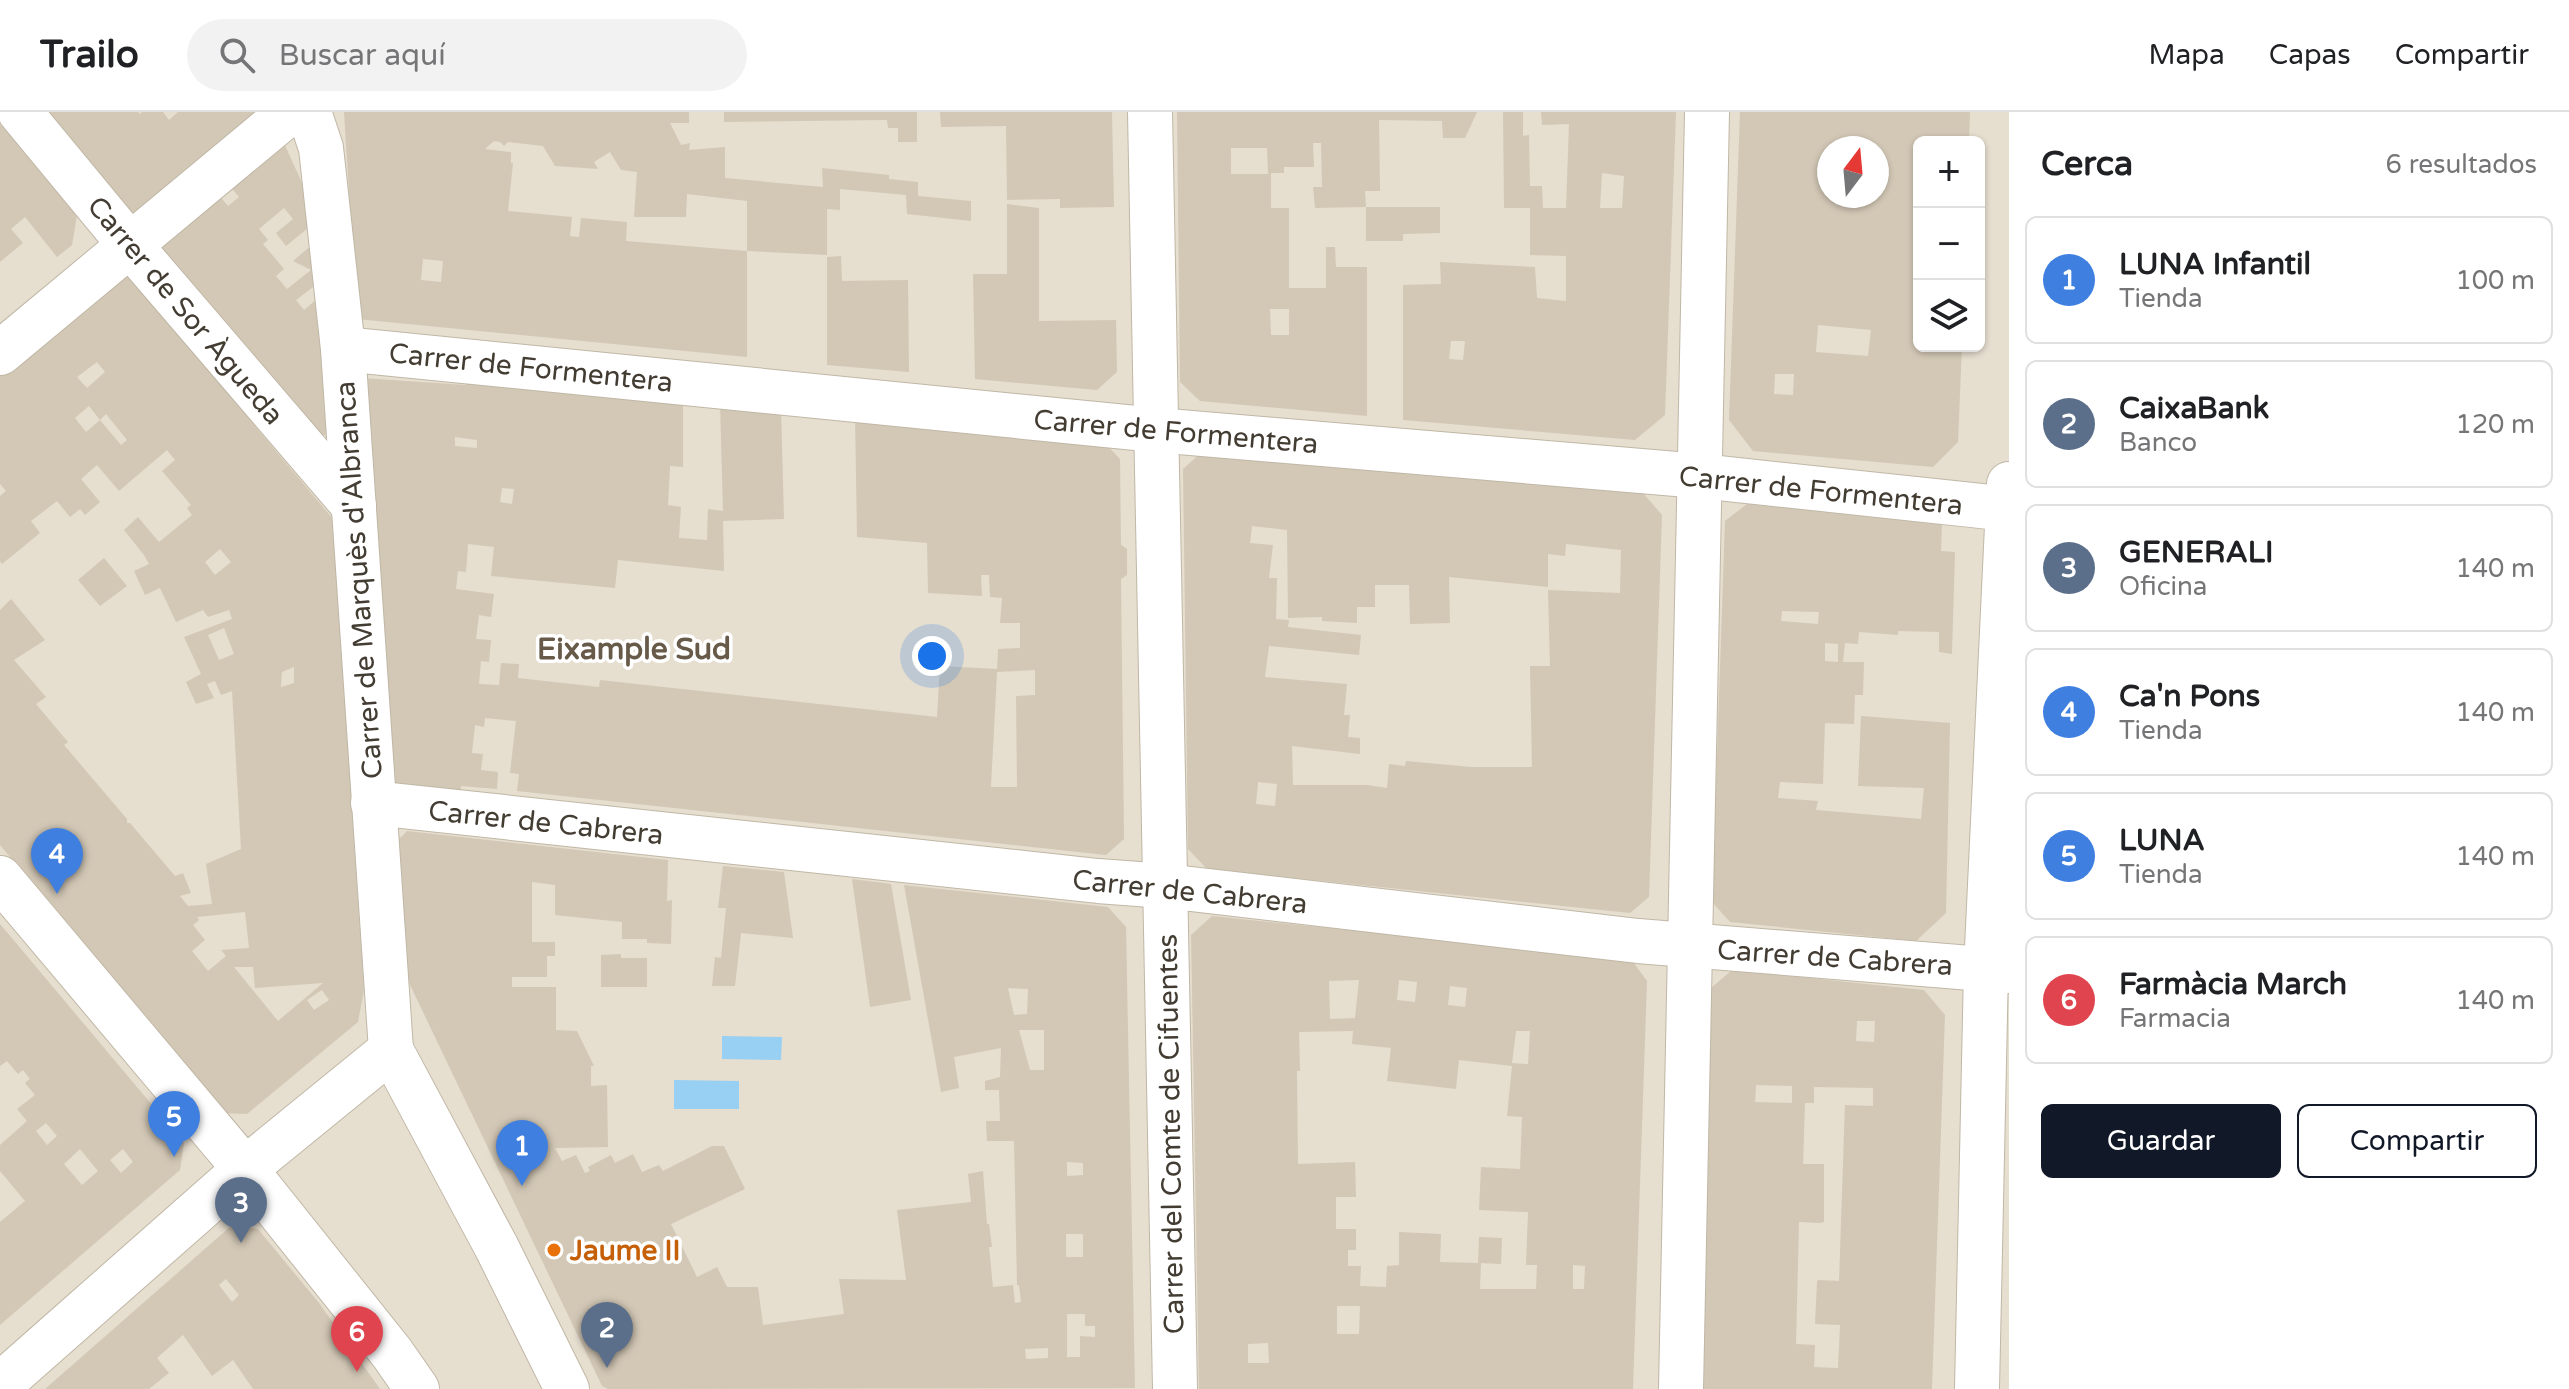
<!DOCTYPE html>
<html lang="es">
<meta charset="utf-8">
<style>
body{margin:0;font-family:"Varela Round",sans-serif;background:#f2f2f2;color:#202124}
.controls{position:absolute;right:24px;top:24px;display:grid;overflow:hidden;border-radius:12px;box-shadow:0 2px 6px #0004}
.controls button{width:72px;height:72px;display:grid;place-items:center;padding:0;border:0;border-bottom:2px solid #e0e0e0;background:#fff;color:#202124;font:40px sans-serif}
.compass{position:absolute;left:1817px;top:24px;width:72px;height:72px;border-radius:50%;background:#fff;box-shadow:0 2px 6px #0004;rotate:16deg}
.you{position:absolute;left:932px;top:544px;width:28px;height:28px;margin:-20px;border:6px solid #fff;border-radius:50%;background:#1a73e8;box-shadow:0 0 0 12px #1a73e833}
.badge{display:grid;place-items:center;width:52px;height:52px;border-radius:50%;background:#111827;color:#fff;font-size:26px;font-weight:700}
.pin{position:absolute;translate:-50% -66px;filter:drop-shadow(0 2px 4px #0008)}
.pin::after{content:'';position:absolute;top:42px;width:28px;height:24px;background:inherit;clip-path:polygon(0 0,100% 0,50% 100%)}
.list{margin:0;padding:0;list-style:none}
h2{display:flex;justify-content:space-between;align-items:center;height:104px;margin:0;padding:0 32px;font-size:34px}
h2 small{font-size:26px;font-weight:400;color:#757577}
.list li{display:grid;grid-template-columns:52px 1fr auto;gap:24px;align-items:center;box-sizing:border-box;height:128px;margin:0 16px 16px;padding:0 16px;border:2px solid #e0e0e0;border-radius:12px}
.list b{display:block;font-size:30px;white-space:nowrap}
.list p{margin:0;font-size:26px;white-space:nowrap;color:#757577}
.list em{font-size:26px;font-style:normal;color:#757577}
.actions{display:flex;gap:16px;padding:24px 32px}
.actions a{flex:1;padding:18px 0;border:2px solid #111827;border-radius:12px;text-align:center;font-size:28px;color:#111827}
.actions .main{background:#111827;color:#fff}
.icon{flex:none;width:44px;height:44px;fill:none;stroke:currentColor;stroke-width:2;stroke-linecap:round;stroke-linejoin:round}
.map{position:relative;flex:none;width:2009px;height:1277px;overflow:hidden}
header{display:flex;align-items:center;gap:48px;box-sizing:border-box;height:112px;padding:0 40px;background:#fff;border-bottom:2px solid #e0e0e0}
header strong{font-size:38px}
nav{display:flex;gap:44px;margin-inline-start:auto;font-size:28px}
.search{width:560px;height:72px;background:#f2f2f2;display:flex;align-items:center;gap:20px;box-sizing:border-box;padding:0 28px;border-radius:44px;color:#757577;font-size:30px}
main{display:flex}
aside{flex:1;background:#fff}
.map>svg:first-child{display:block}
</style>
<header>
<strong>Trailo</strong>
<div class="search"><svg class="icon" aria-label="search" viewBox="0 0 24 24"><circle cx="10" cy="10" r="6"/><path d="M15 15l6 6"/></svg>Buscar aquí</div>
<nav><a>Mapa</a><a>Capas</a><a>Compartir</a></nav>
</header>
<main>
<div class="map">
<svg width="2009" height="1277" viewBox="0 0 2009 1277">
<rect width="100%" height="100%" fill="#f2ede1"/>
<path fill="#e6decf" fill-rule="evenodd" d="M0 0H2009V1277H0ZM1919 30H1979V234H1919ZM1829 36H1877V84H1829Z"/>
<g fill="#98d0f4">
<path d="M722 924 782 925 781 948 722 947Z"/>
<path d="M674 968 739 969V997H674Z"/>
</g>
<g fill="#d3c8b6" fill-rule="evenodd">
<path d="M38 0H138L140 2 142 0H163L169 8 178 0H256L127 108Z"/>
<path d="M344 0H689V11H670L681 33 690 31 689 38 725 35V66L823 75 822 56 889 63V67L918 70V84L971 89V109L907 102 906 83 840 77V98L827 97V143L747 139V245L357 207ZM494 29 500 30 504 34 508 30 543 34 555 54 598 57 594 50 610 40 621 58 637 60 634 105H686L687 82 747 89V139L626 129 627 110 581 106 579 125 570 124 572 105 508 99 513 51H511V40L485 37ZM423 147 443 149 441 170 421 168Z"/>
<path d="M724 0H917V30H898V16H888L887 8 724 10Z"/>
<path d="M940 0H1112L1114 95 1060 96V87L1007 88 1006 14 941 15Z"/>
<path d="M1177 0H1477L1465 26H1443L1442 9 1379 8 1380 79H1365L1366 95 1315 96 1313 75H1322L1321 31H1313L1314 55H1284V61H1271V96H1289V176H1326V135H1335L1336 155H1367V304L1200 289 1180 270ZM1231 36H1267L1268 62H1231ZM1270 197H1289V223H1271Z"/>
<path d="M1503 0H1523V24L1529 23 1530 74H1542L1543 96H1566L1569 12 1542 13 1541 0H1676L1665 303 1635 328 1403 308V173L1441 172 1440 150 1535 155 1537 186 1566 189V144L1530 143V96H1504ZM1602 61 1624 64 1622 96H1600ZM1451 229H1465L1463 248 1449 247Z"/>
<path d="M1740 0H1970L1969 30H1919V56H1916L1915 69H1919V234H1962L1958 330 1933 355 1753 339 1729 308ZM1829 36H1877V84H1829ZM1818 213 1871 218 1868 244 1816 240ZM1775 262H1794L1793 283 1774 282Z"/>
<path d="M0 12 77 103 72 133 57 145 25 105 11 117 23 131 0 150Z"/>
<path d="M283 29 303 73 313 112 286 134 276 121 293 107 284 96 259 117 268 128 263 132 284 157 276 164 287 177 311 158 293 149 314 131 317 172 296 188 304 198 318 186 327 322 312 328 153 136 218 82 228 94 239 85 229 73Z"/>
<path d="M1007 92 1039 96V209L1116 208 1117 260 1097 278 975 267 973 162H1007Z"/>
<path d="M1366 95H1440V121L1403 122V129H1366Z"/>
<path d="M841 144 842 169 908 168 909 260 827 253V145Z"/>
<path d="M124 158 333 407 364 878 358 910 247 1002 221 1001 0 733V498L11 487 45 528 14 548 46 585 36 592 68 630 64 633 127 707V711H130L175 764 183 761 191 781 180 784 188 794 212 792 206 752 241 737 232 579 221 583 215 569 207 572 214 586 196 592 186 570 201 562 184 525 232 507 229 498 208 505 203 498 176 510 160 476 145 483 134 459 149 452 144 443 124 418 138 405 159 430 192 403 187 396 191 393 162 359 175 348 167 338 119 379 97 353 81 367 100 390 85 403 80 397 70 405 57 389 31 409 40 421 2 452 0 449V384L6 379 0 372V261ZM97 250 105 260 87 276 77 265ZM89 294 100 308 106 302 127 328 121 333 100 308 86 320 75 306ZM220 437 231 450 215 463 205 450ZM224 516 234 542 219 548 208 523ZM294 555V571L281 575 282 560ZM245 800 249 836 221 838 226 844 208 859 192 839 205 828 193 813 199 808 197 805ZM234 855H253L255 876 323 871 278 909ZM322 878 329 888 314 898 307 888Z"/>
<path d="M466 265 683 287V355L670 354 668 393 681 395 679 426 707 428 708 397 723 399 720 291 781 296 784 407 723 409 724 459 618 448 615 476 491 464 494 435 468 432 466 460 458 459 456 477 494 482 491 505 479 503 476 527 491 528 489 550 481 549 479 572 499 573 501 551 519 552 518 566 599 575 600 568 937 605 940 554 997 557 998 537 1020 536V511H1000L1002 486 990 485 989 463H981L982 484 928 481 927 431 857 425 855 305 1101 327 1120 347 1121 433 1127 437V463L1121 467 1124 727 1106 743 517 679 519 662 510 661 516 609 485 606 484 615 475 613 472 641 483 642 481 658 498 660 497 677 461 674 460 684 389 675 362 266 466 273ZM455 325 477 328V336L455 334ZM502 376 514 377 512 392 500 390ZM1035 558V583L1016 584 1017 675H991L997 560Z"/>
<path d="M1203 339 1644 382 1662 403 1649 785 1630 801 1207 757 1188 737 1183 357ZM1252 414 1287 418 1288 506 1322 505V509L1357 511V495H1375V473H1409L1410 512 1450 511 1449 465 1548 475V442L1565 444 1566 432 1621 438 1620 481 1548 478 1550 554H1530L1532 655H1471L1406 649 1405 654 1389 652 1387 676 1367 673H1293L1292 634 1360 642V626L1348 625 1350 603H1344L1347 572 1265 565 1269 534 1359 543 1361 523 1288 515 1289 508 1276 507 1277 466H1269L1273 433 1250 431ZM1258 670 1277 672 1275 694 1256 692Z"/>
<path d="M1747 392 1942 410 1941 439 1955 440 1952 542 1939 540V520L1898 519V523L1859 520 1858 532 1845 531 1843 550H1864L1863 583H1855L1854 612 1825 611 1823 672 1780 670 1778 686 1818 689 1816 698 1921 707 1924 676 1858 674 1861 604 1950 611 1946 801 1916 829 1730 810 1712 790 1725 409ZM1782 499 1819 500 1818 512 1781 509ZM1825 531 1838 532V550L1825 549Z"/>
<path d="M104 446 127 474 100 494 78 468Z"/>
<path d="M407 719 668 748 667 789 672 788 671 832 647 831V827H622V810L555 803V773L532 770V830H555V844H547V865H512V875H556V918L577 919 594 954H591V974L607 973 608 1035 555 1036 562 1049 576 1043 585 1061 590 1059 588 1055 611 1043 615 1051 633 1042 642 1060 659 1053 663 1059 712 1034H724L745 1077 671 1112 697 1165 717 1155 727 1175H758L763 1213 844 1202 839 1167 906 1168 897 1098 971 1090 968 1062 983 1059 987 1112H989L992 1135H989L993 1175 1013 1173 1015 1191 1021 1190 1019 1173H1017L1014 1029H987L986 1009H1000L999 978H985V969L1000 965 1001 936 954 945 959 976 941 980 904 773 1108 795 1126 815 1135 1276 608 1277 602 1274 411 875 399 845 393 733ZM1008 876 1028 877 1027 902 1014 903ZM1019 918H1044V958H1030ZM1067 1050 1083 1051V1063L1067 1064ZM1066 1122H1083V1145H1066ZM1067 1202H1085V1214H1095V1225L1080 1224V1245H1067ZM1048 1236V1246L1026 1247 1025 1237Z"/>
<path d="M723 754 784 760 793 826 741 821 735 874H712L715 845 721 846 726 796H718Z"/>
<path d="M852 767 891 772 911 888 870 895Z"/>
<path d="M1212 804 1631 847 1647 869 1633 1277H1199L1191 823ZM1359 868 1355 906 1330 907 1329 869ZM1399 868 1417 870 1415 890 1397 888ZM1450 874 1467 876 1465 895 1448 893ZM1353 919 1352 932 1391 936 1387 969 1456 977 1459 948 1512 954 1507 1004 1522 1005 1520 1057 1481 1055 1479 1098 1528 1100 1526 1153H1537L1536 1177H1480L1481 1151 1501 1152 1502 1126 1479 1125 1478 1151 1440 1150 1441 1122 1399 1120V1153L1387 1154 1386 1175 1360 1174 1361 1154H1348V1138H1356V1117H1336V1085H1356L1355 1050 1298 1052 1297 959H1300L1299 920ZM1516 919H1530L1528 952 1512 951ZM1573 1153 1585 1154 1584 1177H1573ZM1337 1194H1360L1359 1222H1337ZM1268 1231 1269 1251H1248V1232Z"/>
<path d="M0 812 184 1031 180 1058 0 1213V1110L25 1089 0 1059V1033L27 1009 17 997 35 983 25 971 30 967 23 958 18 962 7 949 0 954ZM46 1011 57 1024 47 1033 36 1019ZM80 1037 98 1059 82 1073 64 1052ZM123 1037 133 1050 121 1061 110 1048Z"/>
<path d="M621 842V846H647V875H601V843Z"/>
<path d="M1732 858 1924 878 1945 903 1932 1277H1698L1710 877ZM1857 909H1875L1874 930 1856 929ZM1756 973 1792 974V991L1755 990ZM1814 975 1873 976V994L1845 993 1839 1169 1818 1168 1817 1170 1815 1212 1840 1213 1838 1256 1814 1255 1815 1233 1796 1232 1799 1110 1820 1111 1824 1110V1052H1803L1805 991H1814Z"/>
<path d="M231 1114 258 1117 319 1191 380 1277H253L233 1248 212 1264 183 1223 157 1246 169 1261 149 1277H45ZM226 1167 239 1183 232 1190 219 1173Z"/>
</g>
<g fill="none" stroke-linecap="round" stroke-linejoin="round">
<g stroke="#c0b7a6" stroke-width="46">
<g id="minor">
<path d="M20 0 130 133 354 394"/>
<path d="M309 0 321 36 343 237 391 938"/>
<path d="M1150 0 1175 1277"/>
<path d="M343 237 1156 318 1700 364 2009 397"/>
<path d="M0 241 290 0"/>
<path d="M373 691 1098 769 1165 774 1638 829 2009 859"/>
<path d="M0 766 245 1057 392 1241 417 1277"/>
<path d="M0 1273 245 1057 391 938 497 1136 567 1277"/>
<path d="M1681 1277 1707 0"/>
<path d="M1977 1277 1986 857 2009 372"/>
</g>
</g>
<use href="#minor" stroke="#fff" stroke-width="44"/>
</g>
<circle fill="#e8710a" stroke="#fff" stroke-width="3" cx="554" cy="1138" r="8"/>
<g text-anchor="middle" stroke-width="7" stroke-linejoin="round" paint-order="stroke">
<g font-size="28" fill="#433c32" stroke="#fff">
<text transform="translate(186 198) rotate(50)" y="10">Carrer de Sor Àgueda</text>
<text transform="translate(531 255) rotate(6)" y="10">Carrer de Formentera</text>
<text transform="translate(1176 319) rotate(5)" y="10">Carrer de Formentera</text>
<text transform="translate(1821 378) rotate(6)" y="10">Carrer de Formentera</text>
<text transform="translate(358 468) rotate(-94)" y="10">Carrer de Marquès d'Albranca</text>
<text transform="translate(546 710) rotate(6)" y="10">Carrer de Cabrera</text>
<text transform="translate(1190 779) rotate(6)" y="10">Carrer de Cabrera</text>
<text transform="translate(1835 845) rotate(4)" y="10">Carrer de Cabrera</text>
<text transform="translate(1170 1022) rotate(-91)" y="10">Carrer del Comte de Cifuentes</text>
</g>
<g font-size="28" font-weight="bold" fill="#c56008" stroke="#fff" text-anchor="start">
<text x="570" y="1148">Jaume II</text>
</g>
<g font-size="30" font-weight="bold" fill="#675a48" stroke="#fff">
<text x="634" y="547">Eixample Sud</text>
</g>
</g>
</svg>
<div class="controls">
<button>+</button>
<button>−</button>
<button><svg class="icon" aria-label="layers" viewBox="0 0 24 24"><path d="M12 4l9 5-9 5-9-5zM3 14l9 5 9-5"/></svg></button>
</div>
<svg class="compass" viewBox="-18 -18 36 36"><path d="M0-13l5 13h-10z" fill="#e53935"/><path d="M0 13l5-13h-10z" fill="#757577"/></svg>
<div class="you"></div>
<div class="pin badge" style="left:522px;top:1074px;background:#3f7fe0">1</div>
<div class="pin badge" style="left:607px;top:1256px;background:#5c6f8a">2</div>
<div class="pin badge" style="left:241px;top:1131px;background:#5c6f8a">3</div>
<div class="pin badge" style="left:57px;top:782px;background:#3f7fe0">4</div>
<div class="pin badge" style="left:174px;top:1045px;background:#3f7fe0">5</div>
<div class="pin badge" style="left:357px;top:1260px;background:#e0444e">6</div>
</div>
<aside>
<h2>Cerca<small>6 resultados</small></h2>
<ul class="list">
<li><span class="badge" style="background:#3f7fe0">1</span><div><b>LUNA Infantil</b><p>Tienda</p></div><em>100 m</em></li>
<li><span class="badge" style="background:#5c6f8a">2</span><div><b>CaixaBank</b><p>Banco</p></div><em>120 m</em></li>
<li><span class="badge" style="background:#5c6f8a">3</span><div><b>GENERALI</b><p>Oficina</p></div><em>140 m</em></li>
<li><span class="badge" style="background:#3f7fe0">4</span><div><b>Ca'n Pons</b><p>Tienda</p></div><em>140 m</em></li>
<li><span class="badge" style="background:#3f7fe0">5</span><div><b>LUNA</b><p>Tienda</p></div><em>140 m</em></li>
<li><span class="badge" style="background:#e0444e">6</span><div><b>Farmàcia March</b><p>Farmacia</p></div><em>140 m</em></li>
</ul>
<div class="actions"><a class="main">Guardar</a><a>Compartir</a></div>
</aside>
</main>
